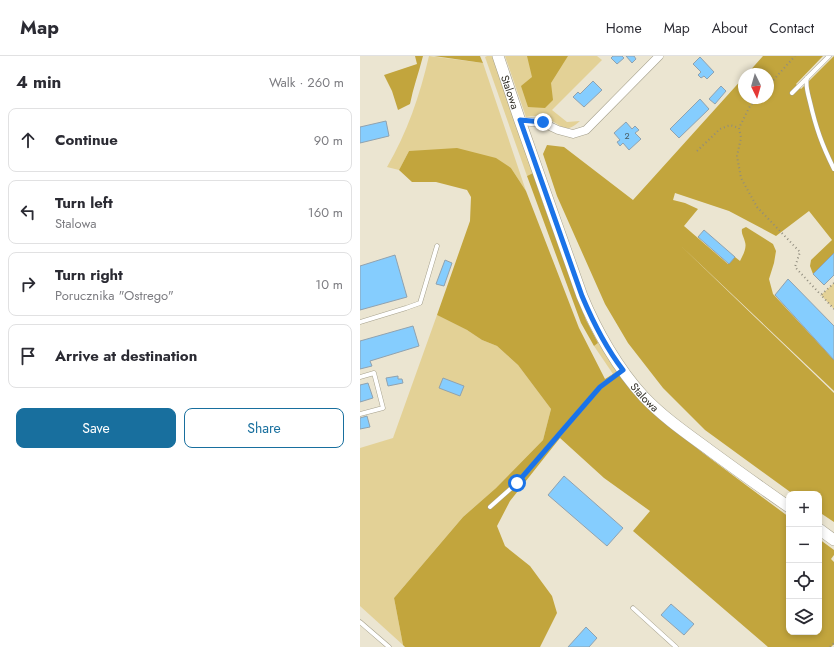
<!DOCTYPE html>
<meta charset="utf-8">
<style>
body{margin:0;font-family:Jost,sans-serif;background:#f2f2f3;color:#2b2b33}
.controls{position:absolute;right:12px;bottom:12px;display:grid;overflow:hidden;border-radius:8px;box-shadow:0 2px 6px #0003}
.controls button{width:36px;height:36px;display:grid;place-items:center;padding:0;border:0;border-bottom:1px solid #e1e1e2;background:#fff;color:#2b2b33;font:20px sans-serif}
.compass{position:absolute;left:378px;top:12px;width:36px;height:36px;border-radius:50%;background:#fff;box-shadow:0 2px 6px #0003;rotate:175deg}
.stop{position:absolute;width:12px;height:12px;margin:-9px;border:3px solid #1a73e8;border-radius:50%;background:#fff}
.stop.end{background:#1a73e8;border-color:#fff;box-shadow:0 1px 4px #0008}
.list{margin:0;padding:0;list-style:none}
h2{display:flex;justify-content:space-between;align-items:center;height:52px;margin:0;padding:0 16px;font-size:17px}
h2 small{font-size:13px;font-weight:400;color:#7c7c81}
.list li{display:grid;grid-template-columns:26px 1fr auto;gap:12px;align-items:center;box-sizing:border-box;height:64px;margin:0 8px 8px;padding:0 8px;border:1px solid #e1e1e2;border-radius:8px}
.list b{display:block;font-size:15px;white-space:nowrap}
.list p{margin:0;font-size:13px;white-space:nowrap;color:#7c7c81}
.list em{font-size:13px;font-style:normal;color:#7c7c81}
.actions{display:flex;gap:8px;padding:12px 16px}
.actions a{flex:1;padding:9px 0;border:1px solid #186f9e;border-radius:8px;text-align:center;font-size:14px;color:#186f9e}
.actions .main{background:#186f9e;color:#fff}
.icon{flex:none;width:22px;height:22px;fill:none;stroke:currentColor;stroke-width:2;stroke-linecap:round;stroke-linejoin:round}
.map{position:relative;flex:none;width:474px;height:591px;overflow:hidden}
header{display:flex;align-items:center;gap:24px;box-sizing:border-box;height:56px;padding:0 20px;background:#fff;border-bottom:1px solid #e1e1e2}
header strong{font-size:19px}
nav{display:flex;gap:22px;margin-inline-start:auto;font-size:14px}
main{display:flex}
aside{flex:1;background:#fff}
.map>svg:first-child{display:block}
</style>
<header>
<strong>Map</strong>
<nav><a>Home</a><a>Map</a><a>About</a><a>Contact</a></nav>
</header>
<main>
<aside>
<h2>4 min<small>Walk · 260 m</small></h2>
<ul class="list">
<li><svg class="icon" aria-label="ahead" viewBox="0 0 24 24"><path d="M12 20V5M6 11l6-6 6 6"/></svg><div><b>Continue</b></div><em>90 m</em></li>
<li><svg class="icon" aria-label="left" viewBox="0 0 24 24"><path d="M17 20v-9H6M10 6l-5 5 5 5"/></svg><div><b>Turn left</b><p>Stalowa</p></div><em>160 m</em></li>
<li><svg class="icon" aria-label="right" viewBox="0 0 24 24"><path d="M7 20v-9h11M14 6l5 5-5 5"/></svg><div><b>Turn right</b><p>Porucznika &quot;Ostrego&quot;</p></div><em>10 m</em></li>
<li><svg class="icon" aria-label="arrive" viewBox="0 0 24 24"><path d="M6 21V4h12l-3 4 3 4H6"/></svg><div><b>Arrive at destination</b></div></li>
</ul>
<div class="actions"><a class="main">Save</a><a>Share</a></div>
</aside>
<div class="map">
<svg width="474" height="591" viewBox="0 0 474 591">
<rect width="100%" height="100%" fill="#ebe5d1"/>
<g fill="#e3d196">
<path d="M69 0 123 7 166 135 151 112 49 95 39 114 27 111C47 77 60 39 69 0Z"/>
<path d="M127 0H133L173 117 167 120 125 1Z"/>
<path d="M145 0H237L242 4 192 54 207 66 220 65C205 79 202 69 188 63 181 59 173 60 166 61Z"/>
<path d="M474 227V253L461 239Z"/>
<path d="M77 259 107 274 122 284 137 290 158 309 191 353 183 384 136 432 103 461 34 542 43 589 0 550V392L33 382Z"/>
<path d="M238 287 258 315 253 318 234 290Z"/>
</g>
<g fill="#c2a53d">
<path d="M55 0H63C59 16 53 32 50 48L38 54 32 35 24 19 57 8Z"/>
<path d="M74 0H120L123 7Z"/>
<path d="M167 0H208L191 27 193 44 185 52 168 51 161 30 172 21Z"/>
<path d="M403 0H463L436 28 441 33 474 0V197L453 218 450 210 451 204 472 184 449 155 416 180 369 155 315 137 313 144 325 147 338 153 324 170 368 208 375 201 380 205C383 199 387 192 385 186 384 181 381 178 382 173L386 171 413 188 416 195 414 207 409 223 413 238 474 304V335L319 188 474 337V466L459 456V438H433L345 374 303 332 268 287 245 248 197 140 183 98 187 89 204 91 273 144 384 21V42H408V18H387Z"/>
<path d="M97 92 136 102 151 112 166 135 219 272 245 323 258 315 302 364 343 397 429 461V576H459V483L474 494V499L471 503 474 506V588L471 591H408L273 475 290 455 244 422 200 382 150 445 137 470 145 490 170 510 192 540 197 557 180 591H45L43 589 34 542 103 461 136 432 183 384 191 353 158 309 137 290 122 284 107 274 77 259 110 165 111 141 107 134 76 126H52L39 114 49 95Z"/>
<path d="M173 117 183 147 226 264 238 287 234 290 221 267 167 120Z"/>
</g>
<g fill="#85cdfe" stroke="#90a2af">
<path d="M253 0H262L264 2 257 8 251 2Z"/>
<path d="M266 0H274L276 3 272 7Z"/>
<path d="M340 1 354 16 347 23 344 20 341 22 338 19 341 16 333 8Z"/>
<path d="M233 25 242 34 224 51 213 41 218 36 220 38Z"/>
<path d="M361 30 366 35 355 48 349 43Z"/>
<path d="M340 43 349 53 319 82 310 73Z"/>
<path d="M26 65 29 80 0 87V71Z"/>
<path d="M266 66 272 73 275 70 279 74 275 77 281 83 269 94 263 87 260 90 257 86 260 84 254 77Z"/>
<path d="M344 174 375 201 369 208 338 181Z"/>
<path d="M474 197V219L464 229 453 218Z"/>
<path d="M35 199 47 241 0 254V210Z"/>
<path d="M85 204 92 207 84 230 76 228Z"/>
<path d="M428 223 474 270V304L415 239Z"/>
<path d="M53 270 59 290 10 305 12 310 0 313V285Z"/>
<path d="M38 320V323H42L43 327 28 330 26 322Z"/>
<path d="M83 322 104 330 100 340 79 332Z"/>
<path d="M8 327 13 342 0 346V329Z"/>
<path d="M7 360 10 371 0 373V362Z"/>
<path d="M204 420 263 472 247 490 188 439Z"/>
<path d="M311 548 334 568 324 579 301 559Z"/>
<path d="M226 571 237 582 229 591H208Z"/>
</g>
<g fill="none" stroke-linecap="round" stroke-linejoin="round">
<g stroke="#a5a08c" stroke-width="5">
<g id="service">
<path d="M447 22C445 29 448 38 450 46 456 72 462 89 474 113"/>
<path d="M432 37 469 0"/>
<path d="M0 266 46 252 60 247 77 190"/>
<path d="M0 321 14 317 23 352 0 358"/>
<path d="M130 451 157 427 240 331 261 315"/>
<path d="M273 552 316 591"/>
<path d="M0 566 29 591"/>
</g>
</g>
<g stroke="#a5a08c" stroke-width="9">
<path id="minor" d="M160 65 183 67 198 74 213 78 226 74 299 0"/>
</g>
<g stroke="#a5a08c" stroke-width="12">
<g id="tertiary">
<path id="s1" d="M138 0 160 65 222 240C236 274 258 313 284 341 304 362 329 379 352 396 378 415 403 433 429 451"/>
<path d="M459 473 474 484"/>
</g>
</g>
<g stroke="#908c7e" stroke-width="2" stroke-dasharray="1 3" stroke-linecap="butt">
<path d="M408 30 435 0"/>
<path d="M398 42 390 50 379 72 381 82 377 100 381 122 397 151 440 196 435 211 461 239"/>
<path d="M337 95 360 73 370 69 379 72"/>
<path d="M474 227 461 239 474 253"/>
<path d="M470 591 474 587"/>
</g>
<use href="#service" stroke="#fff" stroke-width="4"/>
<use href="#minor" stroke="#fff" stroke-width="8"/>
<use href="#tertiary" stroke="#fff" stroke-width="11"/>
</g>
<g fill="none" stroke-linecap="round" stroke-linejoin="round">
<path stroke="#1a73e8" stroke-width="5" d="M157 427 240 331 263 314C246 292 233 266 222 240L160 64 183 66"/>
</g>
<g text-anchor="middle" stroke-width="3" stroke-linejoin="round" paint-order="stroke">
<g font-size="9" fill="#48595f">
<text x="267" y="83">2</text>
</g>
<g font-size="11" fill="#34322a" stroke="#f8f2de">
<text dy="4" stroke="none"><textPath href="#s1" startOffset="38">Stalowa</textPath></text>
<text dy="4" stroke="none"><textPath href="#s1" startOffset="374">Stalowa</textPath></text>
</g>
</g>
</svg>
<div class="controls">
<button>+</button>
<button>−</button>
<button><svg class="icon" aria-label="locate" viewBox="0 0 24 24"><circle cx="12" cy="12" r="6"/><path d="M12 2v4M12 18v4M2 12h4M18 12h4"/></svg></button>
<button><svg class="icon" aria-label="layers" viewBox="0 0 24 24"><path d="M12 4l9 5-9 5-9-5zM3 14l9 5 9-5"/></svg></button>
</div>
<svg class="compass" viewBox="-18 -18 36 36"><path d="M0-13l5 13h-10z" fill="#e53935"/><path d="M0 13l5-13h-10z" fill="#7c7c81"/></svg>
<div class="stop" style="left:157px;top:427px"></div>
<div class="stop end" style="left:183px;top:66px"></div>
</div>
</main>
